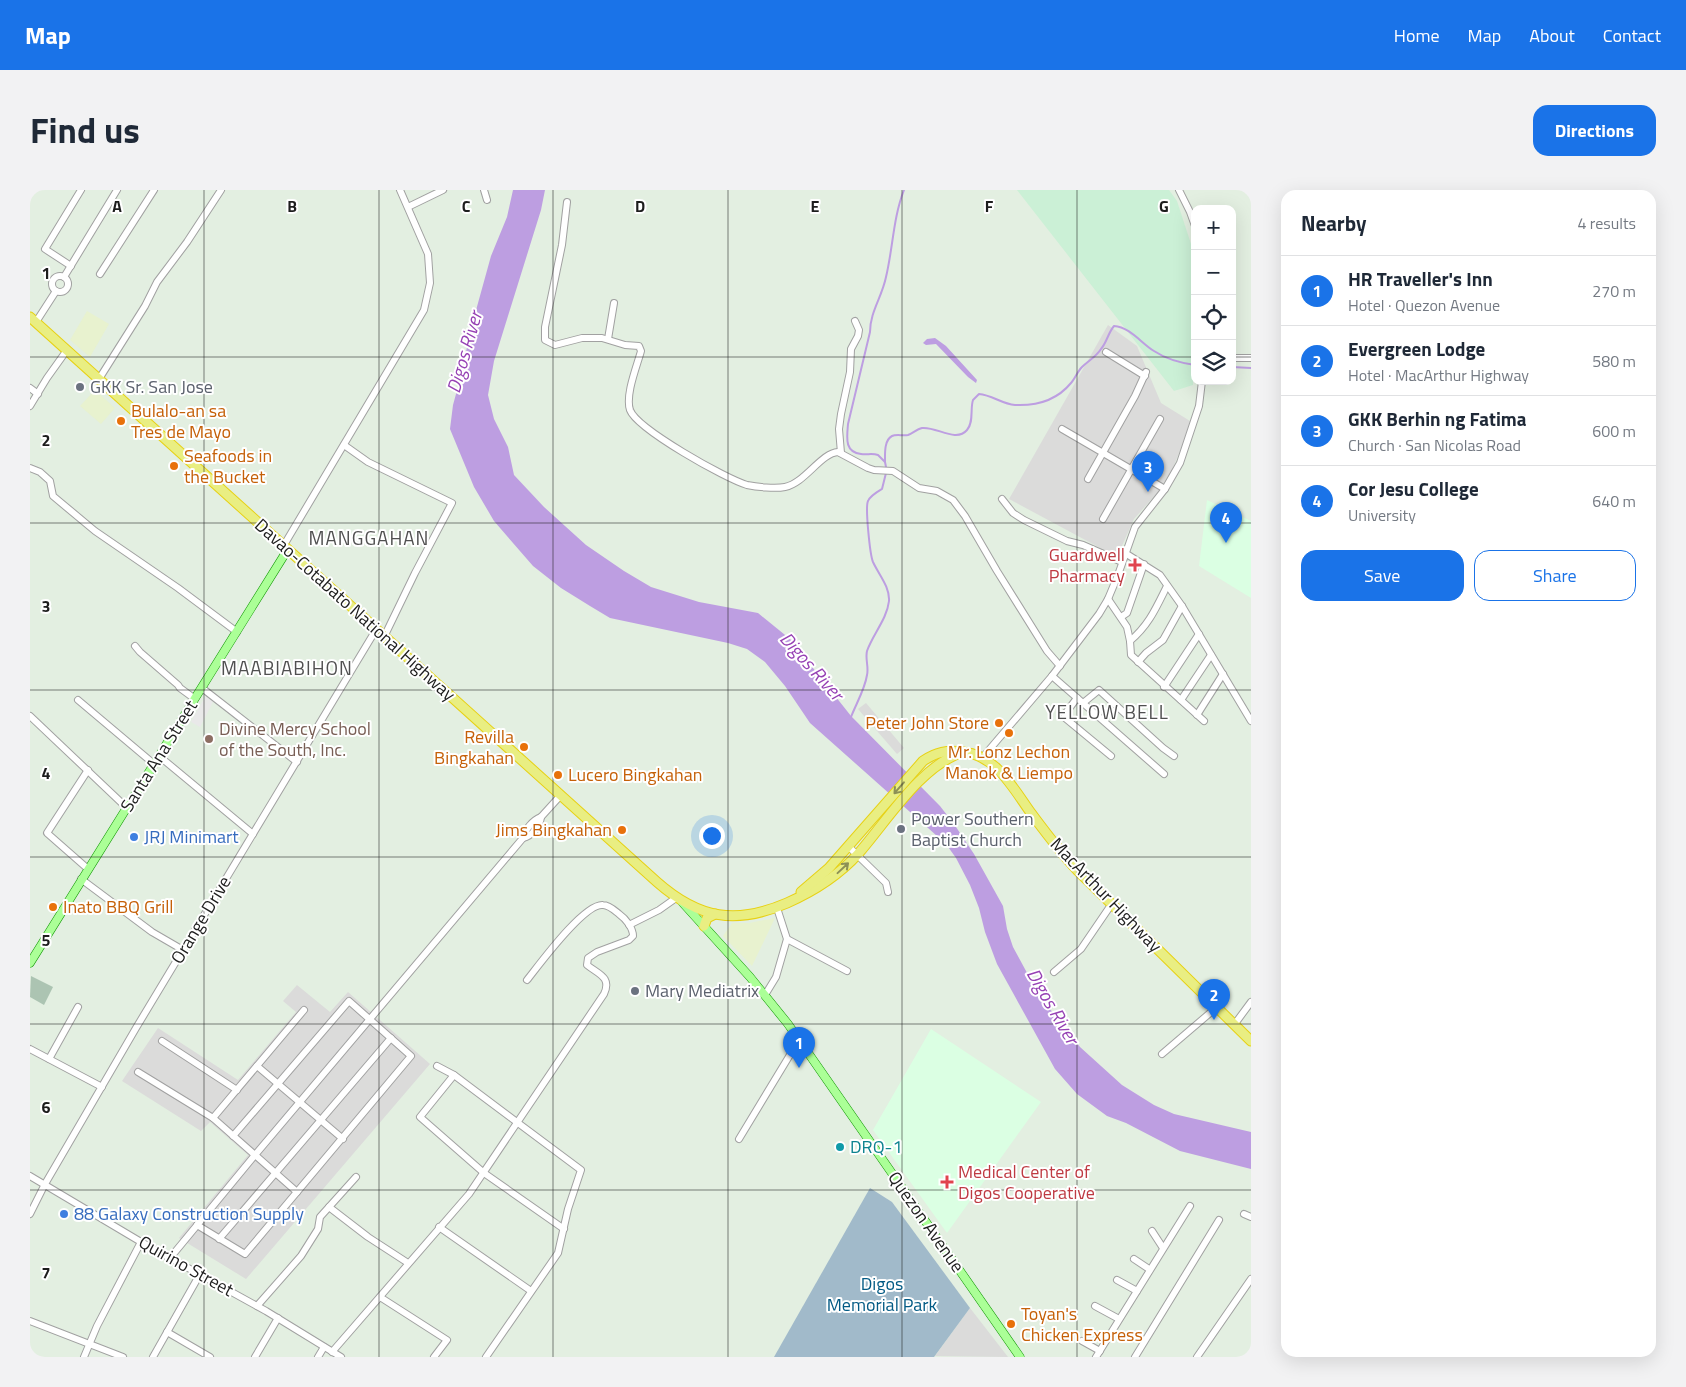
<!DOCTYPE html>
<meta charset="utf-8">
<style>
body{margin:0;font-family:"Titillium Web",sans-serif;background:#f2f2f3;color:#1f2937}
.controls{position:absolute;right:15px;top:15px;display:grid;overflow:hidden;border-radius:10px;box-shadow:0 5px 20px #0002}
.controls button{width:45px;height:45px;display:grid;place-items:center;padding:0;border:0;border-bottom:1px solid #e0e1e3;background:#fff;color:#1f2937;font:25px sans-serif}
.you{position:absolute;left:681px;top:645px;width:18px;height:18px;margin:-12px;border:4px solid #fff;border-radius:50%;background:#1a73e8;box-shadow:0 0 0 8px #1a73e833}
.badge{display:grid;place-items:center;width:32px;height:32px;border-radius:50%;background:#1a73e8;color:#fff;font-size:16px;font-weight:700}
.pin{position:absolute;translate:-50% -41px;filter:drop-shadow(0 1px 2px #0008)}
.pin::after{content:'';position:absolute;top:26px;width:18px;height:15px;background:inherit;clip-path:polygon(0 0,100% 0,50% 100%)}
.list{margin:0;padding:0;list-style:none}
h2{display:flex;justify-content:space-between;align-items:center;height:65px;margin:0;padding:0 20px;font-size:21px}
h2 small{font-size:16px;font-weight:400;color:#747a83}
.list li{display:grid;grid-template-columns:32px 1fr auto;gap:15px;align-items:center;box-sizing:border-box;height:70px;padding:0 20px;border-top:1px solid #e0e1e3}
.list b{display:block;font-size:19px;white-space:nowrap}
.list p{margin:0;font-size:16px;white-space:nowrap;color:#747a83}
.list em{font-size:16px;font-style:normal;color:#747a83}
.actions{display:flex;gap:10px;padding:15px 20px}
.actions a{flex:1;padding:11px 0;border:1px solid #1a73e8;border-radius:15px;text-align:center;font-size:18px;color:#1a73e8}
.actions .main{background:#1a73e8;color:#fff}
.icon{flex:none;width:28px;height:28px;fill:none;stroke:currentColor;stroke-width:2;stroke-linecap:round;stroke-linejoin:round}
.map{position:relative;flex:none;width:1221px;height:1167px;overflow:hidden;border-radius:15px}
header{display:flex;align-items:center;gap:30px;box-sizing:border-box;height:70px;padding:0 25px;background:#1a73e8;color:#fff}
header strong{font-size:24px}
nav{display:flex;gap:28px;margin-inline-start:auto;font-size:18px}
.intro{display:flex;align-items:center;justify-content:space-between;box-sizing:border-box;height:120px;padding:0 30px}
h1{margin:0;font-size:35px}
.button{padding:12px 22px;border-radius:15px;background:#1a73e8;color:#fff;font-size:18px;font-weight:700}
main{display:flex;gap:30px;padding:0 30px}
aside{flex:1;background:#fff;border-radius:15px;box-shadow:0 5px 20px #0002}
.map>svg:first-child{display:block}
</style>
<header>
<strong>Map</strong>
<nav><a>Home</a><a>Map</a><a>About</a><a>Contact</a></nav>
</header>
<div class="intro"><h1>Find us</h1><a class="button">Directions</a></div>
<main>
<div class="map">
<svg width="1221" height="1167" viewBox="0 0 1221 1167">
<rect width="100%" height="100%" fill="#e3efe1"/>
<g fill="#dbdbda">
<path d="M1078 135 1107 156 1131 213 1160 231 1154 251 1142 280 1128 302 1104 329 1087 367 979 309Z"/>
<path d="M836 513 874 558 867 564 828 519Z"/>
<path d="M267 795 300 822 318 802 400 874 216 1089 149 1048 218 965 180 932 171 941 92 891 128 838 208 890 266 822 253 811Z"/>
<path d="M940 1118 978 1167 905 1166Z"/>
</g>
<g fill="#e8f2cf">
<path d="M57 121 79 134 60 167 40 150Z"/>
<path d="M65 200 85 218 71 234 50 216Z"/>
<path d="M745 728 722 776 693 746 702 733H719Z"/>
</g>
<g fill="#dbffe3">
<path d="M1177 310 1221 331V408L1169 376Z"/>
<path d="M901 839 1011 912 917 1043 843 940Z"/>
</g>
<path fill="#acc4b2" d="M1 786 23 797 14 815 0 807Z"/>
<path fill="#cbf0d6" d="M987 0H1139L1147 11 1163 60V195L1144 201Z"/>
<path fill="#a1baca" d="M840 998 862 1012 940 1118 904 1167H744Z"/>
<path fill="#e9e9e9" d="M176 505 183 512 170 537 161 532Z"/>
<g fill="#bd9ee1">
<path d="M483 0H515L511 20 464 171 458 205 464 229 478 257 484 285 514 317 556 355 594 381 621 397 669 412 728 423 760 449 821 526 910 616 924 634 944 664 973 716 977 739 983 757 1009 805 1050 857 1092 895 1124 915 1144 924 1221 942V979L1150 961 1096 933 1077 926 1047 904 1025 879 967 774 955 742 949 718 940 695 926 668 916 654 780 533 755 496 735 472 717 459 698 453 580 428 560 416 531 398 503 376 464 331 444 297 420 239 423 215 432 182 440 142 461 66 477 27Z"/>
<path d="M905 148 916 156 947 190 946 193 938 187 906 154 896 155 893 153 897 149Z"/>
</g>
<g fill="none" stroke-linecap="round" stroke-linejoin="round">
<g stroke="#bd9ee1" stroke-width="2">
<path d="M1202 177 1221 178"/>
<path d="M855 272C855 264 854 250 862 246 866 244 873 246 878 245 883 243 887 239 892 238 906 236 926 253 937 240 944 232 940 219 943 210L949 204C962 205 972 214 985 215 1007 216 1027 210 1041 193 1045 189 1047 182 1052 177 1058 171 1066 167 1071 159 1077 152 1078 143 1084 136 1100 137 1111 153 1124 161 1136 169 1151 173 1165 175"/>
<path d="M856 277 855 272 848 265C842 263 837 265 831 264 814 262 817 247 818 234L840 142C840 122 852 107 856 87 863 58 863 28 874 0"/>
<path d="M821 527C826 514 835 499 837 485 839 477 835 469 837 461 843 444 857 429 859 411 860 397 849 385 843 372 840 365 835 317 838 311 840 306 847 302 852 299L856 283"/>
</g>
<g stroke="#a1a1a1" stroke-width="8">
<g id="minor">
<path d="M454 0 457 10"/>
<path d="M1149 0 1160 22 1165 36"/>
<path d="M537 12 532 55 515 137V150L525 155 552 148H572L595 155 609 156 611 161C607 176 595 205 600 220 607 239 696 289 717 295 727 297 745 299 755 297 775 293 791 263 808 262L838 278 844 280 863 281 889 298 907 301 923 310 935 326 967 381 1017 461 1030 476"/>
<path d="M378 17 413 0"/>
<path d="M41 76 15 59 51 0"/>
<path d="M70 84 124 0"/>
<circle cx="30" cy="94" r="8"/>
<path d="M34 87 87 0"/>
<path d="M6 132 26 101"/>
<path d="M578 149 584 113"/>
<path d="M1076 162 1115 186"/>
<path d="M1202 168H1221"/>
<path d="M69 189 115 116 127 92 157 52 191 0"/>
<path d="M0 198 8 204"/>
<path d="M0 216 17 188 37 160"/>
<path d="M1032 239 1135 299"/>
<path d="M314 255 338 272 422 313 385 383 355 445"/>
<path d="M811 263 809 239 811 224 820 182 821 159 828 146 829 140 825 131"/>
<path d="M0 278 10 282 20 291 23 306 65 341 148 398 207 442"/>
<path d="M1058 289 1105 206 1116 182"/>
<path d="M972 309 983 323 994 330 1037 351 1053 355 1092 372"/>
<path d="M1073 329 1130 229"/>
<path d="M254 355 394 120 400 93 398 64 370 0"/>
<path d="M1095 363 1130 385 1152 416 1221 531"/>
<path d="M1137 396C1126 418 1119 435 1100 451L1101 465 1174 531"/>
<path d="M1078 409 1097 437 1100 451"/>
<path d="M1091 427 1097 423 1114 374"/>
<path d="M105 456 110 462 148 495 150 498 165 509"/>
<path d="M1108 472 1116 463 1133 450 1152 416"/>
<path d="M1022 486 1134 584"/>
<path d="M1134 497 1169 444"/>
<path d="M172 498 267 572"/>
<path d="M1047 508 1035 524V528L1081 566"/>
<path d="M48 510 124 574"/>
<path d="M1151 510 1181 465"/>
<path d="M1053 513 1069 500 1133 558 1144 566"/>
<path d="M1167 525 1193 484"/>
<path d="M0 526 97 618"/>
<path d="M129 566 223 644"/>
<path d="M953 567 1022 486 1069 424 1078 409 1088 385 1105 337 1135 299 1150 273 1169 216 1172 191"/>
<path d="M493 648C502 646 510 636 511 627"/>
<path d="M819 657 856 693 858 702"/>
<path d="M58 679 17 643 58 580"/>
<path d="M51 689 122 742 153 760"/>
<path d="M747 718 757 749 817 781"/>
<path d="M599 735 629 720 646 708"/>
<path d="M1024 782 1051 759 1081 715"/>
<path d="M735 805 746 787 757 749"/>
<path d="M1204 835 1221 812"/>
<path d="M132 851 207 900"/>
<path d="M0 859 72 897"/>
<path d="M1132 864 1187 817"/>
<path d="M19 869 48 817"/>
<path d="M227 876 313 949"/>
<path d="M407 876 424 885 551 980 538 1019 528 1063 456 1167"/>
<path d="M108 882 183 928 267 1002"/>
<path d="M424 885 390 927 454 983 534 1039"/>
<path d="M183 928 274 820"/>
<path d="M709 949 769 850"/>
<path d="M0 986 111 1052 236 1121 311 1167"/>
<path d="M299 1017 338 1047 378 1073"/>
<path d="M0 1024 15 994 106 838 347 438"/>
<path d="M1214 1024 1221 1027"/>
<path d="M167 1035 215 1064 381 866 319 811 203 946"/>
<path d="M409 1037 501 1101"/>
<path d="M1122 1041 1133 1058"/>
<path d="M189 1049 361 848"/>
<path d="M140 1068 225 965 493 648C495 639 503 630 511 627L531 605"/>
<path d="M1104 1069 1119 1079"/>
<path d="M1087 1090 1107 1101"/>
<path d="M350 1107 417 1150 404 1167"/>
<path d="M227 1116 271 1066 288 1039 290 1027 326 987"/>
<path d="M1065 1116 1089 1129"/>
<path d="M0 1131 93 1167"/>
<path d="M137 1142 180 1167"/>
<path d="M1052 1151 1070 1161"/>
<path d="M302 1162 439 1004 574 804C582 787 568 784 557 775L558 768 567 762 599 750 603 746C603 738 596 729 589 724 584 720 579 715 573 715 554 713 509 775 497 790"/>
<path d="M54 1167 67 1136 111 1052"/>
<path d="M123 1167 170 1084"/>
<path d="M225 1167 248 1128"/>
<path d="M288 1167 294 1157"/>
<path d="M1066 1167 1160 1016"/>
<path d="M1105 1167 1189 1030"/>
<path d="M1167 1167 1221 1089"/>
</g>
</g>
<g stroke="#0e9600" stroke-width="9">
<g id="major">
<path d="M652 712 720 787 758 834 990 1167"/>
<path d="M0 773 258 359"/>
</g>
</g>
<g stroke="#e7d114" stroke-width="11">
<g id="highway">
<path d="M0 127 627 692C669 729 706 735 757 713 784 701 808 686 828 664 857 631 891 575 933 562"/>
<path d="M771 702 799 678 893 571C906 562 917 560 933 562 966 565 983 598 1001 623 1016 643 1030 662 1047 680L1221 851"/>
<path d="M674 736 677 728 685 724"/>
</g>
</g>
<use href="#minor" stroke="#fff" stroke-width="6"/>
<use href="#major" stroke="#abff97" stroke-width="8"/>
<use href="#highway" stroke="#e9ee82" stroke-width="9"/>
</g>
<defs><path id="oneway-shaft" d="M-6 0H5M1.5-3L5.5 0L1.5 3" fill="none" stroke-width="1.6" stroke-linecap="round" stroke-linejoin="round" transform="scale(1.25)"/></defs>
<g stroke="#8d9055">
<use href="#oneway-shaft" transform="translate(869 598) rotate(131)"/>
<use href="#oneway-shaft" transform="translate(813 678) rotate(-43)"/>
</g>
<path fill="none" stroke="#1d1d1d" stroke-width="1" stroke-opacity="0.55" d="M174 0V1167M349 0V1167M523 0V1167M698 0V1167M872 0V1167M1047 0V1167M0 167H1165M1202 167H1221M0 333H1221M0 500H1221M0 667H1221M0 834H1221M0 1000H1221"/>
<g fill="#6b7280" stroke="#fff" stroke-width="2">
<circle cx="50" cy="197" r="5"/>
<circle cx="871" cy="639" r="5"/>
<circle cx="605" cy="801" r="5"/>
</g>
<g fill="#e8710a" stroke="#fff" stroke-width="2">
<circle cx="91" cy="231" r="5"/>
<circle cx="144" cy="276" r="5"/>
<circle cx="969" cy="533" r="5"/>
<circle cx="979" cy="543" r="5"/>
<circle cx="494" cy="557" r="5"/>
<circle cx="528" cy="585" r="5"/>
<circle cx="592" cy="640" r="5"/>
<circle cx="23" cy="717" r="5"/>
<circle cx="981" cy="1134" r="5"/>
</g>
<g fill="#e0444e" stroke="#fff" stroke-width="2">
<path d="M1102.5 367.5h5v5h5v5h-5v5h-5v-5h-5v-5h5z"/>
<path d="M914.5 984.5h5v5h5v5h-5v5h-5v-5h-5v-5h5z"/>
</g>
<circle fill="#8d6e63" stroke="#fff" stroke-width="2" cx="179" cy="549" r="5"/>
<g fill="#3f7fe0" stroke="#fff" stroke-width="2">
<circle cx="104" cy="647" r="5"/>
<circle cx="34" cy="1024" r="5"/>
</g>
<circle fill="#0f9aa8" stroke="#fff" stroke-width="2" cx="810" cy="957" r="5"/>
<g text-anchor="middle" stroke-width="4" stroke-linejoin="round" paint-order="stroke">
<g font-size="18" fill="#5b616d" stroke="#fff" text-anchor="start">
<text x="60" y="203">GKK Sr. San Jose</text>
<text x="881" y="635">Power Southern<tspan x="881" dy="21">Baptist Church</tspan></text>
<text x="615" y="807">Mary Mediatrix</text>
</g>
<g font-size="18" fill="#c56008" stroke="#fff" text-anchor="start">
<text x="101" y="227">Bulalo-an sa<tspan x="101" dy="21">Tres de Mayo</tspan></text>
<text x="154" y="272">Seafoods in<tspan x="154" dy="21">the Bucket</tspan></text>
<text x="959" y="539" text-anchor="end">Peter John Store</text>
<text x="484" y="553" text-anchor="end">Revilla<tspan x="484" dy="21">Bingkahan</tspan></text>
<text x="979" y="568" text-anchor="middle">Mr. Lonz Lechon<tspan x="979" dy="21">Manok &amp; Liempo</tspan></text>
<text x="538" y="591">Lucero Bingkahan</text>
<text x="582" y="646" text-anchor="end">Jims Bingkahan</text>
<text x="33" y="723">Inato BBQ Grill</text>
<text x="991" y="1130">Toyan's<tspan x="991" dy="21">Chicken Express</tspan></text>
</g>
<g font-size="18" fill="#be3a42" stroke="#fff" text-anchor="end">
<text x="1095" y="371">Guardwell<tspan x="1095" dy="21">Pharmacy</tspan></text>
<text x="928" y="988" text-anchor="start">Medical Center of<tspan x="928" dy="21">Digos Cooperative</tspan></text>
</g>
<g font-size="18" fill="#1d1d1d" stroke="#fff">
<text transform="translate(325 420) rotate(42)" y="6">Davao-Cotabato National Highway</text>
<text transform="translate(129 566) rotate(-58)" y="6">Santa Ana Street</text>
<text transform="translate(1076 705) rotate(46)" y="6">MacArthur Highway</text>
<text transform="translate(171 730) rotate(-59)" y="6">Orange Drive</text>
<text transform="translate(896 1032) rotate(55)" y="6">Quezon Avenue</text>
<text transform="translate(156 1076) rotate(29)" y="6">Quirino Street</text>
</g>
<g font-size="18" fill="#785e54" stroke="#fff" text-anchor="start">
<text x="189" y="545">Divine Mercy School<tspan x="189" dy="21">of the South, Inc.</tspan></text>
</g>
<g font-size="18" fill="#366cbe" stroke="#fff" text-anchor="start">
<text x="114" y="653">JRJ Minimart</text>
<text x="44" y="1030">88 Galaxy Construction Supply</text>
</g>
<g font-size="18" fill="#0d838f" stroke="#fff" text-anchor="start">
<text x="820" y="963">DRQ-1</text>
</g>
<g font-size="18" fill="#025a84" stroke="#fff">
<text x="852" y="1100">Digos<tspan x="852" dy="21">Memorial Park</tspan></text>
</g>
<g font-size="19" font-style="italic" fill="#9641b4" stroke="#fff">
<text transform="translate(434 162) rotate(-74)" y="7">Digos River</text>
<text transform="translate(782 476) rotate(48)" y="7">Digos River</text>
<text transform="translate(1023 816) rotate(60)" y="7">Digos River</text>
</g>
<g font-size="19" letter-spacing="1" fill="#505050" stroke="#fff">
<text x="339" y="355">MANGGAHAN</text>
<text x="257" y="485">MAABIABIHON</text>
<text x="1077" y="529">YELLOW BELL</text>
</g>
</g>
<g font-size="16" text-anchor="middle" font-weight="bold" fill="#1d1d1d" stroke="#fff" stroke-width="4" stroke-linejoin="round" paint-order="stroke">
<text x="87" y="22">A</text>
<text x="262" y="22">B</text>
<text x="436" y="22">C</text>
<text x="610" y="22">D</text>
<text x="785" y="22">E</text>
<text x="959" y="22">F</text>
<text x="1134" y="22">G</text>
<text x="16" y="89">1</text>
<text x="16" y="256">2</text>
<text x="16" y="422">3</text>
<text x="16" y="589">4</text>
<text x="16" y="756">5</text>
<text x="16" y="923">6</text>
<text x="16" y="1089">7</text>
</g>
</svg>
<div class="controls">
<button>+</button>
<button>−</button>
<button><svg class="icon" aria-label="locate" viewBox="0 0 24 24"><circle cx="12" cy="12" r="6"/><path d="M12 2v4M12 18v4M2 12h4M18 12h4"/></svg></button>
<button><svg class="icon" aria-label="layers" viewBox="0 0 24 24"><path d="M12 4l9 5-9 5-9-5zM3 14l9 5 9-5"/></svg></button>
</div>
<div class="you"></div>
<div class="pin badge" style="left:769px;top:878px">1</div>
<div class="pin badge" style="left:1184px;top:830px">2</div>
<div class="pin badge" style="left:1118px;top:302px">3</div>
<div class="pin badge" style="left:1196px;top:353px">4</div>
</div>
<aside>
<h2>Nearby<small>4 results</small></h2>
<ul class="list">
<li><span class="badge">1</span><div><b>HR Traveller's Inn</b><p>Hotel · Quezon Avenue</p></div><em>270 m</em></li>
<li><span class="badge">2</span><div><b>Evergreen Lodge</b><p>Hotel · MacArthur Highway</p></div><em>580 m</em></li>
<li><span class="badge">3</span><div><b>GKK Berhin ng Fatima</b><p>Church · San Nicolas Road</p></div><em>600 m</em></li>
<li><span class="badge">4</span><div><b>Cor Jesu College</b><p>University</p></div><em>640 m</em></li>
</ul>
<div class="actions"><a class="main">Save</a><a>Share</a></div>
</aside>
</main>
